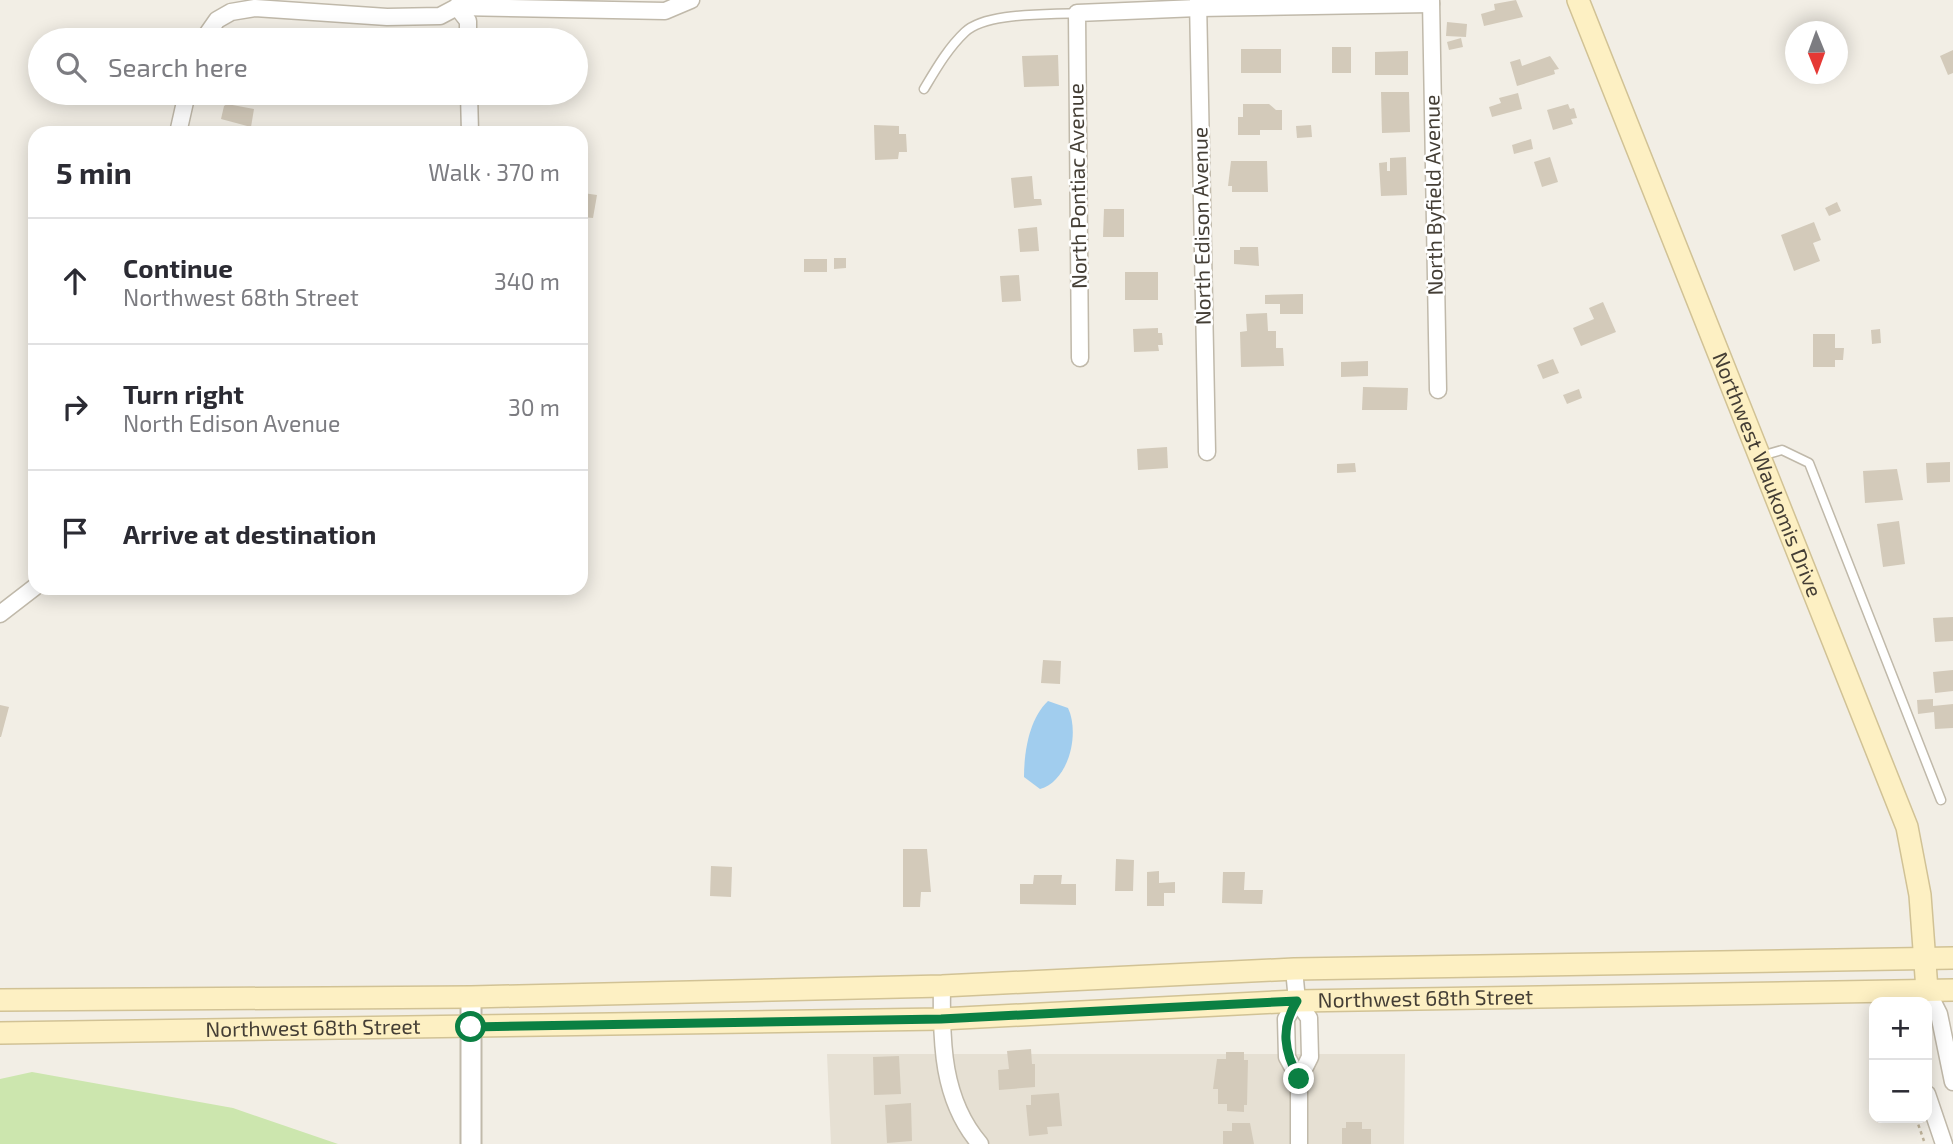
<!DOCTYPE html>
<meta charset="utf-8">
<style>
body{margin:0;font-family:"Exo 2",sans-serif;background:#f7f7f7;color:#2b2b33}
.controls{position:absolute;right:21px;bottom:21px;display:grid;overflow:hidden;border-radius:14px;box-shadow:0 4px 18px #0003}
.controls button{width:63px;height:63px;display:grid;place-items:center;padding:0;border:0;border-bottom:2px solid #e1e1e2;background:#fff;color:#2b2b33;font:35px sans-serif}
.compass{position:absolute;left:1785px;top:21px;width:63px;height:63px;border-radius:50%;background:#fff;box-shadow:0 4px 18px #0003;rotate:179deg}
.stop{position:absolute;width:21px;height:21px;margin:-16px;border:5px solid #0b8043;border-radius:50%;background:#fff}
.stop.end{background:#0b8043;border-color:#fff;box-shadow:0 2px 7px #0008}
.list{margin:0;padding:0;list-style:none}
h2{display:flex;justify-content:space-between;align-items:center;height:91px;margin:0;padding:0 28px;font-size:30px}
h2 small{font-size:23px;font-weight:400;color:#7c7c81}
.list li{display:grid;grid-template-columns:46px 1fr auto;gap:21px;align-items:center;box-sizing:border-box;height:126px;padding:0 28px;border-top:2px solid #e1e1e2}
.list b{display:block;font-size:26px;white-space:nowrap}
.list p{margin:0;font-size:23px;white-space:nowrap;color:#7c7c81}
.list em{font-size:23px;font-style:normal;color:#7c7c81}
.icon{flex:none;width:38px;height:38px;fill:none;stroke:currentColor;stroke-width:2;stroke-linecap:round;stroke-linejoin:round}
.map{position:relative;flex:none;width:1953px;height:1144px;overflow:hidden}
.search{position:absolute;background:#fff;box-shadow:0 4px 18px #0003;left:28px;top:28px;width:560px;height:77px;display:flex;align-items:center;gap:18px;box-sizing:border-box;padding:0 24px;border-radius:38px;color:#7c7c81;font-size:26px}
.panel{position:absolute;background:#fff;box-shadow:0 4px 18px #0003;left:28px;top:126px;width:560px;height:469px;border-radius:21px}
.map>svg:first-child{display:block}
</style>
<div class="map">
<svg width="1953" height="1144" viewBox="0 0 1953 1144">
<rect width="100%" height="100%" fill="#f2eee5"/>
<path fill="#e6e0d3" d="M827 1054H1405L1404 1144H831Z"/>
<path fill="#cce6ae" d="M32 1072 233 1108 338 1144H0V1079Z"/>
<path fill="#a1cdee" d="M1048 701 1068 708C1080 733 1069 781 1040 789L1024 777C1024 752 1029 719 1048 701Z"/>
<g fill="#d3caba">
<path d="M1516 0 1523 17 1484 26 1481 14 1495 10 1494 4Z"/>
<path d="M1447 22 1467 24 1466 37 1446 36Z"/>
<path d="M1461 38 1463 47 1449 50 1447 42Z"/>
<rect x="1332" y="47" width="19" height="26"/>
<rect x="1241" y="49" width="40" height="24"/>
<path d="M1953 50V73L1948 75 1940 56Z"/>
<path d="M1408 51V75H1375V52Z"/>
<path d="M1058 55 1059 86 1024 87 1022 56Z"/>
<path d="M1550 56 1559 69 1554 70 1555 74 1517 86 1510 62 1520 59 1522 66Z"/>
<path d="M1381 92H1409L1410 132 1382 133Z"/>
<path d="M1518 93 1522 109 1492 117 1489 107 1501 103 1499 98Z"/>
<path d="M227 104 254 109 251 127 221 119 224 106Z"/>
<path d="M1243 104H1269L1276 110H1282V130H1260V135H1238V117H1243Z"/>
<path d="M1568 104 1570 109 1574 108 1577 118 1571 119 1573 124 1553 130 1547 110Z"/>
<path d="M874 125 899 126V134H906L907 152H899L898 159 875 160Z"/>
<path d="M1311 125 1312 137 1297 138 1296 126Z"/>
<path d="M1531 139 1533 149 1514 154 1512 145Z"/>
<path d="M1406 157 1407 195 1381 196 1379 163 1387 162V171H1390V158Z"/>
<path d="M1550 157 1558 182 1542 187 1534 162Z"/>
<path d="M1231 161H1267L1268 192H1232V186H1228Z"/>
<path d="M1032 176 1034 199H1041L1042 205 1014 208 1011 178Z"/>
<path d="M583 193 597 195 593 218 581 217Z"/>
<path d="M1837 202 1841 211 1829 216 1825 208Z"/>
<path d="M1104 209H1124V237H1103Z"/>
<path d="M1814 222 1821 240 1813 243 1820 261 1794 271 1781 235Z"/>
<path d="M1037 227 1039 251 1020 252 1018 229Z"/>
<path d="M1240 247H1258L1259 266 1234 264V250H1240Z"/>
<path d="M834 258H846V268L834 269Z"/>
<rect x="804" y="259" width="23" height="13"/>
<rect x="1125" y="272" width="33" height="28"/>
<path d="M1019 275 1021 301 1002 302 1000 276Z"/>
<path d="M1303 294V314H1280V304H1265V295Z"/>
<path d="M1603 302 1616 332 1581 346 1573 328 1594 319 1589 308Z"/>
<path d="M1267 313 1268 331H1276V348H1283L1284 366 1241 367 1240 332 1247 331 1246 314Z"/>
<path d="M1158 328V333H1162L1163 345H1158L1159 351 1134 352 1133 329Z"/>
<path d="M1880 329 1881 343 1872 344 1871 330Z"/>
<path d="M1813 334H1835V348H1844L1843 360H1835V367H1813Z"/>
<path d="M1553 359 1559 373 1543 379 1537 365Z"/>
<path d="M1368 361V376L1341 377V362Z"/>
<path d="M1363 387 1408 388 1407 410H1362Z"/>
<path d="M1579 389 1582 398 1567 404 1563 395Z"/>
<path d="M1167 447 1168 468 1138 470 1137 449Z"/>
<path d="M1950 462V482L1927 483 1926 463Z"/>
<path d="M1355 463 1356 472 1337 473V464Z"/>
<path d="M1897 469 1903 500 1865 503 1863 471Z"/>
<path d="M1899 521 1905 564 1883 567 1877 524Z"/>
<path d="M1953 617V641L1935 642 1933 618Z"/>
<path d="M1043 660 1061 661 1060 684 1041 683Z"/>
<path d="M1953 670V691L1935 693 1933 672Z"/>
<path d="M1933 699V706L1953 704V728L1935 729 1934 712 1918 714 1917 700Z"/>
<path d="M0 705 9 707 1 737H0Z"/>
<path d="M903 849H927L931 892H921L920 907H903Z"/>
<path d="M1116 859 1134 860 1133 891H1115Z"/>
<path d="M711 866 732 867 731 897 710 896Z"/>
<path d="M1159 871V883L1175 882V893H1164V906H1147V872Z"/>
<path d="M1223 872H1245L1244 890H1263L1262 904 1222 903Z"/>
<path d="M1034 875H1062L1061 884H1076V905L1020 904V884H1033Z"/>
<path d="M1031 1049 1032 1064H1035V1087L999 1090 998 1070 1009 1069 1007 1051Z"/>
<path d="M1226 1052H1244V1060H1248L1247 1105H1244V1112L1227 1111V1104H1218V1089H1213L1217 1059H1226Z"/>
<path d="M899 1056 901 1094 874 1095 873 1057Z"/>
<path d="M1059 1093 1062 1126 1047 1127 1048 1134 1029 1136 1026 1105H1031V1095Z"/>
<path d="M911 1103 912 1141 887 1143 885 1105Z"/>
<path d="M1346 1122H1362V1129H1371V1144H1342V1128H1346Z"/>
<path d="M1232 1123H1250L1254 1144H1223V1131H1232Z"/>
</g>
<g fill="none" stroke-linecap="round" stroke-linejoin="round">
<g stroke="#c0b9aa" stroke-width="11">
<g id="service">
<path d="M924 89C936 69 948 48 965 32 986 12 1048 15 1077 13"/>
<path d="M1761 456 1782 450 1809 463 1941 800"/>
</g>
</g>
<g stroke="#c0b9aa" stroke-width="19">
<g id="minor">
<path d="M1198 0 1207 452"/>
<path d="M1431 0 1438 390"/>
<path d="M460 2 457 7 468 21V40"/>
<path d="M203 40 217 20 231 12 255 8 387 17 440 16 457 7 665 11 691 0"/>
<path d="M469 93 470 133"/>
<path d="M178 133 187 93"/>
<path d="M1080 358 1077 13 1198 8 1431 4"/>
<path d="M0 614 35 587"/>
<path d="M1294 969 1297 1001 1309 1018 1310 1057 1299 1079"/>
<path d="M942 986C941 1042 942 1100 980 1144"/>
<path d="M1927 990 1939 1014 1953 1082"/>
<path d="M1297 1001 1286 1019 1287 1057 1299 1079V1144"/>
<path d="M1927 1094 1944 1144"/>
</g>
</g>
<g stroke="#c0b9aa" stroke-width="23">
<path id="tertiary" d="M471 997V1144"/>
</g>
<g stroke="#d1c295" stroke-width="24">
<g id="secondary">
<path id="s1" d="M1578 0 1907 827 1920 895 1927 990"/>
<path d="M0 1000 471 997 942 986 1294 969 1953 958"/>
<path id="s2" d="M0 1033 941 1019 1297 1001 1953 990"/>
</g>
</g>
<path stroke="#beb299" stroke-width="2.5" stroke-dasharray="3.5 3.5" stroke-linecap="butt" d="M1916 1118 1924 1141"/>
<use href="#service" stroke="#fff" stroke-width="8"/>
<use href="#minor" stroke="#fff" stroke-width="16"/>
<use href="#tertiary" stroke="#fff" stroke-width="19"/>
<use href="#secondary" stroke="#fdf0c3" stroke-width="21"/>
</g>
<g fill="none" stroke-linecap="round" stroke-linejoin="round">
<path stroke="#0b8043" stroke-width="9" d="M471 1027 941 1019 1297 1001C1280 1028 1284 1051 1299 1079"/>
</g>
<g text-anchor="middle" stroke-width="5" stroke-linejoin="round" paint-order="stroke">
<g font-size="21" fill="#443e35" stroke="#fff">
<text transform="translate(1078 186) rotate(-91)" y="7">North Pontiac Avenue</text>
<text transform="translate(1434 195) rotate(-91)" y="7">North Byfield Avenue</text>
<text transform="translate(1202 226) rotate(-91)" y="7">North Edison Avenue</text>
<text dy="7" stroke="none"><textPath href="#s1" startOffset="511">Northwest Waukomis Drive</textPath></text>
<text dy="7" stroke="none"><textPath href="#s2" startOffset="1426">Northwest 68th Street</textPath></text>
<text dy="7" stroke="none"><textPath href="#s2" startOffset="313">Northwest 68th Street</textPath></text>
</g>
</g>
</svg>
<div class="controls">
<button>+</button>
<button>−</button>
</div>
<svg class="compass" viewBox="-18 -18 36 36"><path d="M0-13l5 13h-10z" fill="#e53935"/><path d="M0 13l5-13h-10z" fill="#7c7c81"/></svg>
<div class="stop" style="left:471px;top:1027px"></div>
<div class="stop end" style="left:1299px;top:1079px"></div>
<div class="search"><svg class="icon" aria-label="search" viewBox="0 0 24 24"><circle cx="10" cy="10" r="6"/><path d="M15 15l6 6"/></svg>Search here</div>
<section class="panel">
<h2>5 min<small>Walk · 370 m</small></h2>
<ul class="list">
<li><svg class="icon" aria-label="ahead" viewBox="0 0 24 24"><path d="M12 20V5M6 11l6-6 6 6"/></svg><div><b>Continue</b><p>Northwest 68th Street</p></div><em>340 m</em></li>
<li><svg class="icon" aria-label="right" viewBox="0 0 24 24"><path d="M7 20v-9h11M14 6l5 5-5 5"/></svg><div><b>Turn right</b><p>North Edison Avenue</p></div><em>30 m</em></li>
<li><svg class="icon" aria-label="arrive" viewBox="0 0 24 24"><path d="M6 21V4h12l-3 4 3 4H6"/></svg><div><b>Arrive at destination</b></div></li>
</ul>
</section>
</div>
